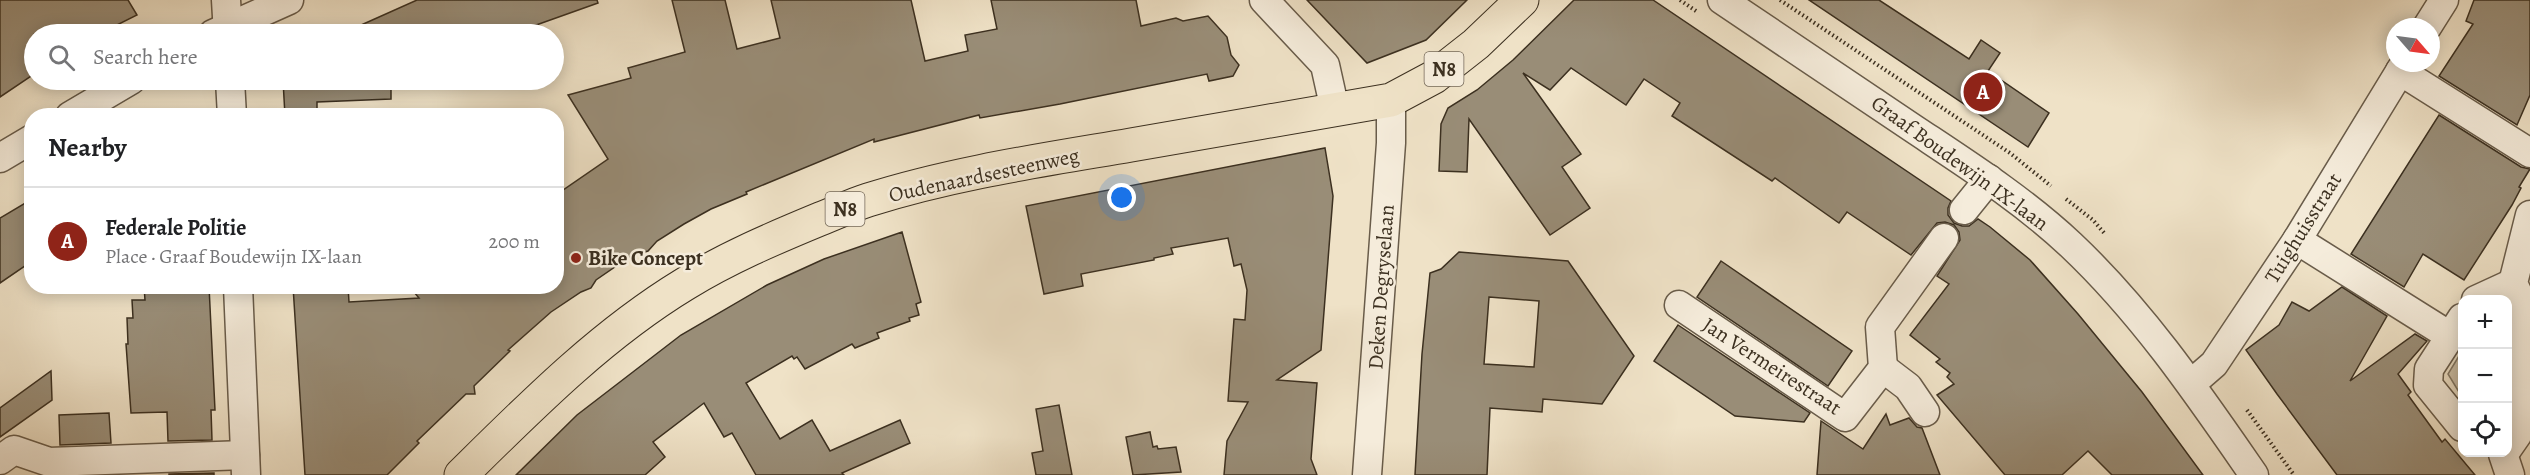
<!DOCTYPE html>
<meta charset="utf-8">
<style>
body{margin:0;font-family:Alegreya,serif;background:#f6f6f6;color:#202124}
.controls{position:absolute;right:18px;bottom:18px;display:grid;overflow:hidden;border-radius:12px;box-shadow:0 3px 15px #0003}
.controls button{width:54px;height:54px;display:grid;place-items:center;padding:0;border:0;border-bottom:2px solid #e0e0e0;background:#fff;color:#202124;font:30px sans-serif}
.compass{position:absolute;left:2386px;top:18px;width:54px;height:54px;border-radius:50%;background:#fff;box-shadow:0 3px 15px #0003;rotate:118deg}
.you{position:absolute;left:1122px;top:198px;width:21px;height:21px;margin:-15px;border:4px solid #fff;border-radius:50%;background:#1a73e8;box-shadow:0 0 0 9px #1a73e833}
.badge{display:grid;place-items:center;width:39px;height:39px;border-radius:50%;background:#8f2418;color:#fff;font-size:20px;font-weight:700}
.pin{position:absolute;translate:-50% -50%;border:3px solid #fff;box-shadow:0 2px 6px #0006}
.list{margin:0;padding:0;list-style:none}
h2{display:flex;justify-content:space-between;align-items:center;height:78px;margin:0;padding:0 24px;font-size:26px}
h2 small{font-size:20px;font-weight:400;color:#757577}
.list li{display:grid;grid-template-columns:39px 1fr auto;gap:18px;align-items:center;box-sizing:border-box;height:108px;padding:0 24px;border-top:2px solid #e0e0e0}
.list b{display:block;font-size:22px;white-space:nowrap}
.list p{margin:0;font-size:20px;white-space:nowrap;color:#757577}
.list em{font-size:20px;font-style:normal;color:#757577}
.icon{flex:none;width:33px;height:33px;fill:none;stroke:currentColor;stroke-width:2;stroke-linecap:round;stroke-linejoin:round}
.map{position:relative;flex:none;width:2530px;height:475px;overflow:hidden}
.search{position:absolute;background:#fff;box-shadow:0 3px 15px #0003;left:24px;top:24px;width:540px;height:66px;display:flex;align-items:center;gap:15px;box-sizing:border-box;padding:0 21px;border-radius:33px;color:#757577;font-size:22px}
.panel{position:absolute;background:#fff;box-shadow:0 3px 15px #0003;left:24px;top:108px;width:540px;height:186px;border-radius:24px}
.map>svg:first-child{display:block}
</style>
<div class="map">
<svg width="2530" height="475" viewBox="0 0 2530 475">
<rect width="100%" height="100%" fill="#efe2c7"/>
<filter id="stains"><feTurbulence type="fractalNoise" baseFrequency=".00333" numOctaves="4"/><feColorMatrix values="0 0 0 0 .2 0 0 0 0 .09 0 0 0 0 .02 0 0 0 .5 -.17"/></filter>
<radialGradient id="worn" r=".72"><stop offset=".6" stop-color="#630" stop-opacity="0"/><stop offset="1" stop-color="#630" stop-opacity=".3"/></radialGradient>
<path fill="#d1c4ab" stroke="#867a66" stroke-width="1.5" d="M2462 351V397L2448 374Z"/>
<g fill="#998d77" stroke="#3c3020" stroke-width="1.5" fill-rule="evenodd">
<path d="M0 0H128L137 15 99 34H34V74L0 97Z"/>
<path d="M417 0H597L598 3 525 29 527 34H341Z"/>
<path d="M672 0H725L737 49 780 38 771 0H911L925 61 968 51 965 35 997 29 991 0H1136L1141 26 1176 18 1183 21 1208 16 1227 37 1231 55 1239 65 1233 76 1209 81 1207 74 1060 104 980 118 979 115 874 142V139L746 192 747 194 711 209 684 224 657 241 648 251 631 256 596 280 591 288 581 292 551 312 508 350 510 351 474 386 475 394H466L417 441 419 443 387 475H305L293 286H348L349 302 419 298 409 286H556V195L608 159 568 95 631 78 628 68 685 52Z"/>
<path d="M1307 0H1467L1426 40 1367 63Z"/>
<path d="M1574 0H1653L1951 201 1948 208V215L1954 223 1962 226H1969L1978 219 1990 227 2030 260 2078 314 2142 392 2203 475H2112L2088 451 2062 475H2005L1937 395 1954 384 1947 377 1950 373 1936 362 1940 359 1910 335 1949 284 1937 276 1960 240 1959 232 1954 225 1945 222 1937 223 1911 255 1847 212 1839 223 1775 178 1772 181 1672 116 1680 103 1644 79 1626 105 1571 68 1550 90 1523 73 1581 154 1562 167 1590 208 1550 235 1469 119 1467 172 1439 171 1441 124 1448 108 1477 90 1513 60Z"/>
<path d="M1809 0H1879L1969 59 1981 40 2000 53 1988 71 2049 113 2028 147Z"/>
<path d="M2474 0H2530V95L2517 125 2439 76 2473 24 2466 21Z"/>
<path d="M283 80H391V99L317 102V116H285Z"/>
<path d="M2439 115 2521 167 2530 169 2519 187 2521 188 2512 205 2464 280 2423 254 2404 287 2351 254Z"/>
<path d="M1325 148 1333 196 1321 350 1277 380 1317 383 1311 459 1317 475H1224L1227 441 1248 402 1228 401 1234 319 1245 320 1247 290 1241 264 1234 266 1228 238 1171 248 1173 254 1154 258V260L1081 274 1083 286 1044 294 1026 206Z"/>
<path d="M32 199V261L0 283V218Z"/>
<path d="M902 232 921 302 916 304 919 315 909 318 910 321 877 333 879 338 855 348 852 344 805 369 797 357 794 359 792 356 746 383 780 439 812 420 830 451 900 420 910 443 842 473 844 475H756L732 433 724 437 704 403 653 442 665 457 645 475H516L577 415 681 335 767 285 824 259Z"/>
<path d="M1459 252 1568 261 1634 356 1602 404 1543 399 1542 412 1490 408 1487 475H1415L1422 354 1430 273 1441 269ZM1489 297 1539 301 1534 367 1484 364Z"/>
<path d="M1721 261 1852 351 1828 386 1697 297Z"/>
<path d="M144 286H209L215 410H211L212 440 168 441 167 412 131 413 126 344H128L127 318H133L132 300H145Z"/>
<path d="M2342 287 2387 316 2350 381 2415 334 2427 341 2398 374 2411 392 2408 395 2442 442 2445 439 2475 475H2337L2277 394 2246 350 2279 325 2292 302 2309 311Z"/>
<path d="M1678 325 1810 413 1804 422 1735 416 1654 361Z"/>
<path d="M51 371 52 400 0 437V408Z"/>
<path d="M1059 405 1072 475H1036L1032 453 1043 451 1036 409Z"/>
<path d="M109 413 111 443 60 445 59 415Z"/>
<path d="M1886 414 1890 425 1909 418 1917 427 1922 428 1940 475H1817L1821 421 1863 449Z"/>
<path d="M1150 432 1153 447 1157 446 1158 449 1176 447 1181 472 1133 475 1126 437Z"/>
<path d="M214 473V475H169V474Z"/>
</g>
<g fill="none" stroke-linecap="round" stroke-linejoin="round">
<g stroke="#695c4a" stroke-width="31">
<g id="minor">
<path d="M226 0 228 34"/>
<path d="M1264 0 1325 65 1335 110"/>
<path d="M1722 0C1786 43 1850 86 1914 129 1968 165 2023 200 2071 245 2143 313 2198 394 2254 475"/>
<path d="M2427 27 2444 0"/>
<path d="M213 34 289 0"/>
<path d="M2400 71 2530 153"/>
<path d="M230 80 232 116"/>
<path d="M70 116 131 80"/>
<path d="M0 158 32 139"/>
<path d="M1964 210 1989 179"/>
<path d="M2297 240 2450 336"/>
<path d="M238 286 246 475"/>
<path d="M2476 300 2513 283"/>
<path d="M1679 305 1845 417 1883 368 1880 327 1944 238"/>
<path d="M2462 318 2429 369 2428 385 2462 427"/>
<path d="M1883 368 1908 387 1925 412"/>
<path d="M2191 384 2214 364 2297 240 2405 63"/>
<path d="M2508 448 2517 435 2524 307 2513 283 2530 215"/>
<path d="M2503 454 2510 475"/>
<path d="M0 460 14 450 49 462 245 455"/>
<path d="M1367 475 1391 143V100"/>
</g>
</g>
<g stroke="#3c3020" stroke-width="35">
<path id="major" d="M461 475C530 407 601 335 685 284 727 258 774 238 820 219 836 213 852 205 868 200 953 173 1043 160 1131 145 1218 130 1304 115 1391 100L1434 77 1476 44 1522 0"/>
</g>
<g stroke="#3c3020" stroke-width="4" stroke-dasharray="1.5 3" stroke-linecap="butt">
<path d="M1680 0 1696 11"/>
<path d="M1780 0 2010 153 2051 186"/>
<path d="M2066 199 2093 220 2105 234"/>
<path d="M2247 410 2294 475"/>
</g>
<use href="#minor" stroke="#f5ecdb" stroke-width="28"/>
<use href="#major" stroke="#efe2c7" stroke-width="33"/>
</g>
<circle fill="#8f2418" stroke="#f5ecdb" stroke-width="2" cx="576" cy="258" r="6"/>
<g text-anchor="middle" stroke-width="5" stroke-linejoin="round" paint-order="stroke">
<g fill="#f5ecdb" stroke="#746858" stroke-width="1.5">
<rect x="1424.5" y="52" width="39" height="34" rx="4.5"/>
<rect x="825.5" y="192" width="39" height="34" rx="4.5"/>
</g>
<g font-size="20" font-weight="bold" fill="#3c3020">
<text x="1444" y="76">N8</text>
<text x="845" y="216">N8</text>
</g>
<g font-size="21" fill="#3c3020" stroke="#f5ecdb">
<text transform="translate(1960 163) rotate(36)" y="7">Graaf Boudewijn IX-laan</text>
<text transform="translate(984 175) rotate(-12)" y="7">Oudenaardsesteenweg</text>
<text transform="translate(2303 228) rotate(-58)" y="7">Tuighuisstraat</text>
<text transform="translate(1381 287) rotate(-86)" y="7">Deken Degryselaan</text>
<text transform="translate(1772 366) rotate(33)" y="7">Jan Vermeirestraat</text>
</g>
<g font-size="21" font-weight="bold" fill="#3c3020" stroke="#f5ecdb" text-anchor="start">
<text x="588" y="265">Bike Concept</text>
</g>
</g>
<rect width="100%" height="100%" filter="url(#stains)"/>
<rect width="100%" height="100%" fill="url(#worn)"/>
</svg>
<div class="controls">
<button>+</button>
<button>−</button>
<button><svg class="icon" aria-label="locate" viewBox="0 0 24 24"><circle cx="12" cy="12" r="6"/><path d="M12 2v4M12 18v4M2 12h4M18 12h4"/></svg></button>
</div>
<svg class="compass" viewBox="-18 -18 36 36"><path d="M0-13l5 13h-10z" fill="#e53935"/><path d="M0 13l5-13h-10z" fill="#757577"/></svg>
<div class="you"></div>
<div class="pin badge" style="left:1983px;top:92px">A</div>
<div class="search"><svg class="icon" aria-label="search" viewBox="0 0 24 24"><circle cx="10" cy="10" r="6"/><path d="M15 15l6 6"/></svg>Search here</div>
<section class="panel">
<h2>Nearby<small></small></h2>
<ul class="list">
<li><span class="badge">A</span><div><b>Federale Politie</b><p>Place · Graaf Boudewijn IX-laan</p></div><em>200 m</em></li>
</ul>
</section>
</div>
